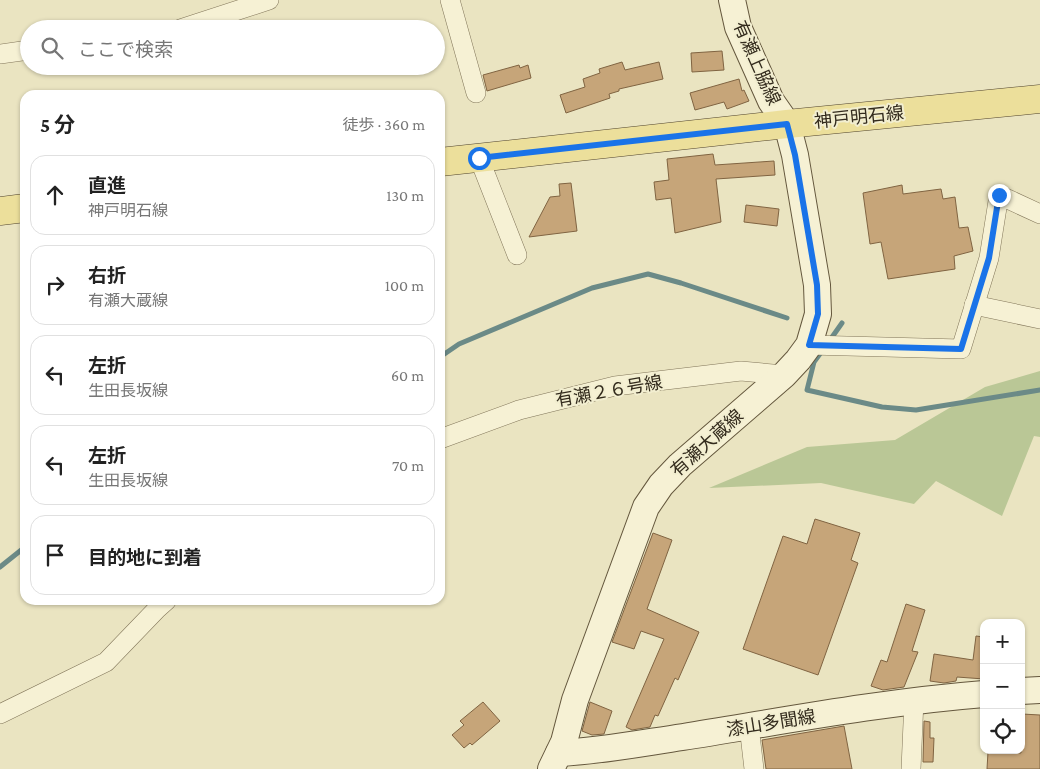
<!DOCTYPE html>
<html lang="ja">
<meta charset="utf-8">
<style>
body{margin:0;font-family:"Crimson Pro","Noto Sans JP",serif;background:#f6f6f6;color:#222}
.controls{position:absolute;right:15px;bottom:15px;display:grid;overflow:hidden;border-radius:10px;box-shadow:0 1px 4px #0004}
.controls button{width:45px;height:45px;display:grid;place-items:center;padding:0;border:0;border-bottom:1px solid #e0e0e0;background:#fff;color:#222;font:25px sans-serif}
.stop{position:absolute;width:15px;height:15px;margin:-11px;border:4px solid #1a73e8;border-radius:50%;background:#fff}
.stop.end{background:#1a73e8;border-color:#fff;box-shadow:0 1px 5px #0008}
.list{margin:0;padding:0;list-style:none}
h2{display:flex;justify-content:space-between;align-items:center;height:65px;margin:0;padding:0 20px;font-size:21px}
h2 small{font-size:16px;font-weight:400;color:#767676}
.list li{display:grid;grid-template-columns:32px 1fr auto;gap:15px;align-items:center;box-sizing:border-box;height:80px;margin:0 10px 10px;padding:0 10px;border:1px solid #e0e0e0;border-radius:15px}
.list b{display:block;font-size:19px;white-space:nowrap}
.list p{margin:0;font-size:16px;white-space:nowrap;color:#767676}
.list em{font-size:16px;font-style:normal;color:#767676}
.icon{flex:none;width:28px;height:28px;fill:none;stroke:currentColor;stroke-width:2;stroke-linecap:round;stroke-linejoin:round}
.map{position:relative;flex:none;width:1040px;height:769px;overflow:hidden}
.search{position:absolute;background:#fff;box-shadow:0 1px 4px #0004;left:20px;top:20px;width:425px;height:55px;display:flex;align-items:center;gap:12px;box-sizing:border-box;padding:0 18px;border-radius:28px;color:#767676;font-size:19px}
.panel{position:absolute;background:#fff;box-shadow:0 1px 4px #0004;left:20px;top:90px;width:425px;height:515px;border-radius:15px}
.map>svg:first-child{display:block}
</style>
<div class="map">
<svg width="1040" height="769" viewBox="0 0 1040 769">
<rect width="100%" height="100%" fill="#eae4c1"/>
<path fill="#bac796" d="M1040 371V437L1034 436 1002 516 936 481 914 504 821 483 709 488 807 447 895 440 985 387Z"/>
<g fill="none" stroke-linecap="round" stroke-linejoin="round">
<g stroke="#6b8a87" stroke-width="5">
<path d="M830 340 842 323"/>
<path d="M822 351 814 362 807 390 882 407 916 410 1040 390"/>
<path d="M440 357 459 344 592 288 648 274 681 283 787 318"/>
<path d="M0 567 25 547"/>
</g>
</g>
<g fill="#c6a579" stroke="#806442">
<path d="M722 51 724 70 692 72 691 53Z"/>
<path d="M622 62 625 70 659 62 663 79 619 89V91L609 94 610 98 566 113 560 95 585 87 583 79 600 73 599 69Z"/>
<path d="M519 65 520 68 528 65 531 78 487 91 483 75Z"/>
<path d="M739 79 742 91 744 90 749 101 727 109 724 102 695 110 690 93Z"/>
<path d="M713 154 715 165 774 161 775 175 716 179 721 222 675 233 671 198 656 200 654 182 669 180 667 159Z"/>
<path d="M571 183 577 231 529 237 550 197 560 196 559 184Z"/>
<path d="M902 185 903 194 941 189 943 199 955 197 959 228 968 227 973 251 954 256 955 269 888 279 881 242 870 244 863 193Z"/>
<path d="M746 205 779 209 777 226 744 222Z"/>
<path d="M815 519 860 533 851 560 858 563 818 675 743 649 783 536 807 544Z"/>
<path d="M653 533 672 540 647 609 699 632 678 680 675 678 658 716 655 715 650 727 632 730 626 727 664 639 641 631 634 649 612 642Z"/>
<path d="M906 604 925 610 912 651 918 652 904 687 883 690 871 686 881 660 887 662Z"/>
<path d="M976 636 984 637V679L957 677 956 681 944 683 930 681 934 654 973 660Z"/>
<path d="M483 702 500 721 472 745 470 743 464 748 452 735 464 725 460 721Z"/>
<path d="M590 702 612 711 604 734 592 735 582 731Z"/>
<path d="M1022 714 1040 715V769H987L988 752 1021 753Z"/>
<path d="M924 721 930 722V738H934L933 762H923Z"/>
<path d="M844 726 852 769H766L762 740Z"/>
</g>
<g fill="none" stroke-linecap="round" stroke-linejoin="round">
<g stroke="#82765a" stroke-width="20">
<g id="street">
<path d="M450 0 476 93"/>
<path d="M180 29 269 0"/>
<path d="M0 54 29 50"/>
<path d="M479 158 517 255"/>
<path d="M974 305 1040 319"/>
<path d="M809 345 961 349 989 258 999 195 1040 214"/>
<path d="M440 439 519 410 615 386 741 371 784 375"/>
<path d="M0 714 106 662 157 609 167 600"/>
<path d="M749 726 754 769"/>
<path d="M911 769 914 700"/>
</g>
</g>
<g stroke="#64573d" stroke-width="28">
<g id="secondary">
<path d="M1021 691 1040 690"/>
<path d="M559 753C601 751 642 743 683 737 783 721 883 702 984 694"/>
<path d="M551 769 564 742 575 700 646 507 661 485 680 465 784 375 798 360 809 345 818 314 817 285 795 155 787 124 771 101 738 27 732 0"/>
</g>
</g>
<g stroke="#50432e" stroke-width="29">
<g id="primary">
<path d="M440 162 787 124 1040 99"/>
<path d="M0 211 25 208"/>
</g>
</g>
<use href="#street" stroke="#f6f1d4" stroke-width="19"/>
<use href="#secondary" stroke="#f6f1d4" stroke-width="26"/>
<use href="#primary" stroke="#ecdf9b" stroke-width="28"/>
</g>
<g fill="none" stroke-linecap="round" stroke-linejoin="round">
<path stroke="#1a73e8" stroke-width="6" d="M479 158 787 124 795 155 817 285 818 314 809 345 961 349 989 258 999 195"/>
</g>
<g text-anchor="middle" stroke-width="4" stroke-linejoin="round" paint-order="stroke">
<g font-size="18" fill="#332b1d" stroke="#f2eed0">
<text transform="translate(757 63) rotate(66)" y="6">有瀬上脇線</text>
<text transform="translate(859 117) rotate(-6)" y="6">神戸明石線</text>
<text transform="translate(609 391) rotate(-10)" y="6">有瀬２６号線</text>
<text transform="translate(707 443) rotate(-42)" y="6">有瀬大蔵線</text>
<text transform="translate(771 723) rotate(-9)" y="6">漆山多聞線</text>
</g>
</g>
</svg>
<div class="controls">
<button>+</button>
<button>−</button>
<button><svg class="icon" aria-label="locate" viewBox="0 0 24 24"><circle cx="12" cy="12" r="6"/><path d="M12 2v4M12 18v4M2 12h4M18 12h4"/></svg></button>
</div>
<div class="stop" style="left:479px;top:158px"></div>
<div class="stop end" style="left:999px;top:195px"></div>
<div class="search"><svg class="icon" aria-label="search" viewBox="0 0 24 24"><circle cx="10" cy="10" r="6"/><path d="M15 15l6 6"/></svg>ここで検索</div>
<section class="panel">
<h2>5 分<small>徒歩 · 360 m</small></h2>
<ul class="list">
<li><svg class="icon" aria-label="ahead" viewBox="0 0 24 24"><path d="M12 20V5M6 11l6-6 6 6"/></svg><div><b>直進</b><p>神戸明石線</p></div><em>130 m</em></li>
<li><svg class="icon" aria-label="right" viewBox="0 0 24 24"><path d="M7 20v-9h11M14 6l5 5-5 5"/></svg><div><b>右折</b><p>有瀬大蔵線</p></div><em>100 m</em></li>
<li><svg class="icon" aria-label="left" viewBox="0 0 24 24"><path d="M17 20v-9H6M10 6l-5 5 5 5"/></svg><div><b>左折</b><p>生田長坂線</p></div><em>60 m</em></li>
<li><svg class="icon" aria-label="left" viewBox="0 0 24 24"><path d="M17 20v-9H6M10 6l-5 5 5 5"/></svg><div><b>左折</b><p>生田長坂線</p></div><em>70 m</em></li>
<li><svg class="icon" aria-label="arrive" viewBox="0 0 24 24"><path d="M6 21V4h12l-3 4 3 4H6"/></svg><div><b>目的地に到着</b></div></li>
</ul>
</section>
</div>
